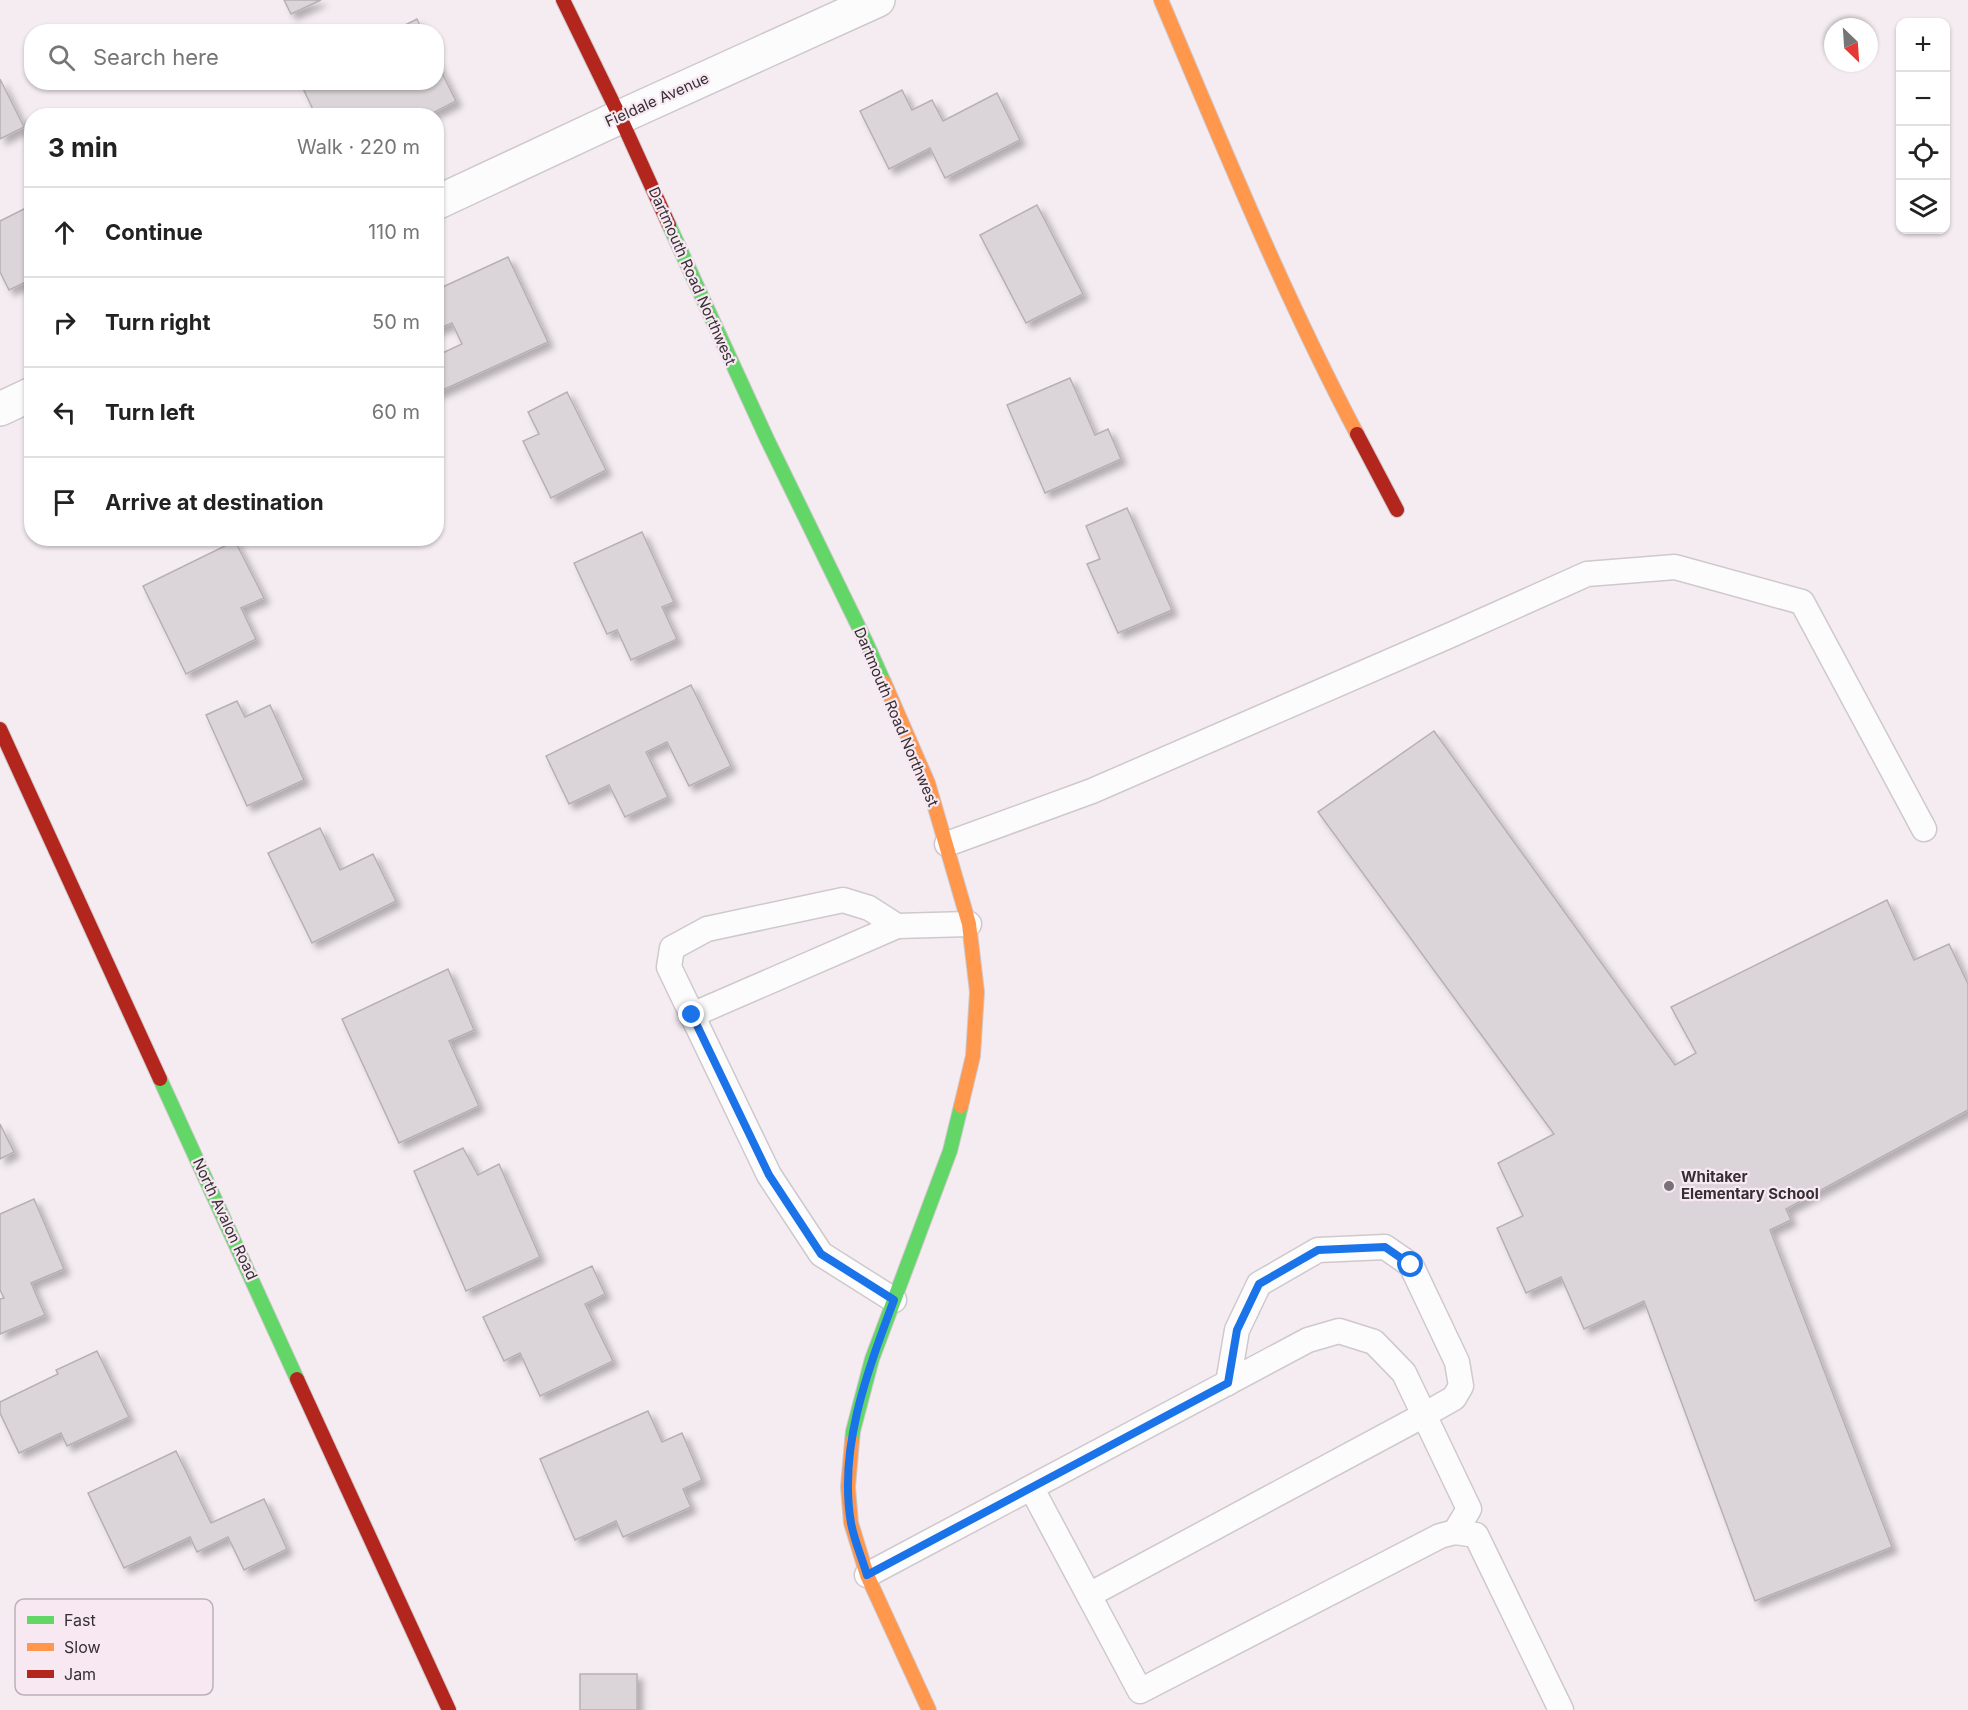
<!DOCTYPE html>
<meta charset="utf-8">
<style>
body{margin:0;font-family:Inter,sans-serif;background:#f6f6f6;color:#222}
.controls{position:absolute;right:18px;top:18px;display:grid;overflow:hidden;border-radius:12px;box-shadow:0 2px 4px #0004}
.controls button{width:54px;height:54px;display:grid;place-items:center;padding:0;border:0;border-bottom:2px solid #e0e0e0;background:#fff;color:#222;font:30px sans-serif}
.compass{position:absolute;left:1824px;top:18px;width:54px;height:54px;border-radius:50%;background:#fff;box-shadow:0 2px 4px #0004;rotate:155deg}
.stop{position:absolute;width:18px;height:18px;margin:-14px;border:4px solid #1a73e8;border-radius:50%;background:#fff}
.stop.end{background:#1a73e8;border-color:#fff;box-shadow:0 2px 6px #0008}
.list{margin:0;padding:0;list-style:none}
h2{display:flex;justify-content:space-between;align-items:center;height:78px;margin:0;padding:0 24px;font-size:26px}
h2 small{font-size:20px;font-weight:400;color:#767676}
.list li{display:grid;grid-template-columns:39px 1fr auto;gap:18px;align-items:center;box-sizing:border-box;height:90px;padding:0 24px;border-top:2px solid #e0e0e0}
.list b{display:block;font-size:22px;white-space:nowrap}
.list em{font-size:20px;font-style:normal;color:#767676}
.icon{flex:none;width:33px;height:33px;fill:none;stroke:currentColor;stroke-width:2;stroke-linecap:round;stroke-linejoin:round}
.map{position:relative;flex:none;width:1968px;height:1710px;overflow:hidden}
.search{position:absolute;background:#fff;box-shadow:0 2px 4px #0004;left:24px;top:24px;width:420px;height:66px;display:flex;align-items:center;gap:15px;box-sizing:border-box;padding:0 21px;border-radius:24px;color:#767676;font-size:22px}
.panel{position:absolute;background:#fff;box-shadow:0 2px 4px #0004;left:24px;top:108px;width:420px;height:438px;border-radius:24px}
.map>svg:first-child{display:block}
</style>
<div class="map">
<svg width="1968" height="1710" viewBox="0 0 1968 1710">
<defs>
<filter id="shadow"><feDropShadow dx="5.5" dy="5.5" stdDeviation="3" flood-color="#0004"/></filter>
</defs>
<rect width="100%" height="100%" fill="#f4ecf1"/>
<g fill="#dbd4d8" stroke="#b6b0b4" stroke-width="1.5" filter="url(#shadow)">
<path d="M284 0H321L291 14Z"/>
<path d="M417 19 423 32H391Z"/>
<path d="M436 61 456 101 427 116H316L300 82H436Z"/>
<path d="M0 79 24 127 0 139Z"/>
<path d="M902 90 912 110 932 100 943 121 997 93 1020 140 945 178 930 148 889 169 860 111Z"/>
<path d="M32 205V279L9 290 0 272V221Z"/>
<path d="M1037 205 1083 294 1026 323 980 235Z"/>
<path d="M508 257 548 342 436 393V356L462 344 452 323 436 330V290Z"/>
<path d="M1070 378 1095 435 1108 429 1121 459 1045 493 1007 405Z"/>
<path d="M567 392 606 470 551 498 523 441 539 434 528 412Z"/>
<path d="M1127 508 1172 610 1118 633 1087 564 1100 559 1086 526Z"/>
<path d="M642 532 674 602 662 607 677 639 631 660 617 630 607 634 574 563Z"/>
<path d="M235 541 264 598 241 608 256 639 186 674 143 586Z"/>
<path d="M691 685 731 766 689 786 667 742 646 752 668 797 625 817 609 785 569 804 546 756Z"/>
<path d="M237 701 245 717 270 705 304 780 247 806 206 715Z"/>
<path d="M1434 731 1675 1065 1696 1053 1671 1007 1887 900 1914 960 1949 944 1968 984V1110L1786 1209 1791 1220 1770 1230 1892 1547 1755 1601 1644 1301 1584 1329 1561 1277 1526 1293 1497 1228 1523 1216 1498 1163 1554 1134 1318 812Z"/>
<path d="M320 828 340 870 373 854 396 901 312 943 268 853Z"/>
<path d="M448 969 474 1030 449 1041 479 1106 399 1143 342 1019Z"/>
<path d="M0 1124 14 1152 0 1159Z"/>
<path d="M463 1148 478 1175 499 1164 540 1257 466 1291 414 1171Z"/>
<path d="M34 1199 64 1269 31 1283 45 1315 0 1334V1299L4 1298 0 1290V1214Z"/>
<path d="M592 1266 605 1294 585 1304 613 1361 540 1396 520 1353 504 1361 483 1317Z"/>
<path d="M97 1351 129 1417 67 1446 61 1433 19 1453 0 1413V1402L58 1374 56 1370Z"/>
<path d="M648 1411 662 1442 682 1433 702 1480 683 1489 691 1507 623 1537 616 1521 575 1540 540 1459Z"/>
<path d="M176 1451 211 1523 264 1499 287 1549 244 1570 228 1537 197 1552 190 1537 124 1568 88 1493Z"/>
<rect x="580" y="1674" width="57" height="36"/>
</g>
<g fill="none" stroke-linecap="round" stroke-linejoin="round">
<g stroke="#cfc8cc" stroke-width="27">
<g id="lane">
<path d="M947 844 1092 791 1453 634 1587 574 1675 567 1802 602 1924 829"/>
<path d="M692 1015 897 926"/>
<path d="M894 1300 821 1254 769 1175 669 967 672 948 707 929 843 900 869 908 897 926 969 924"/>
<path d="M1032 1489 1140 1691 1440 1536 1455 1532 1476 1535 1561 1710"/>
<path d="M867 1575 1308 1340 1339 1331 1374 1342 1404 1373 1469 1509 1455 1532"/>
<path d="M1089 1595 1424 1415 1454 1398 1461 1386 1457 1362 1411 1265 1385 1247 1318 1250 1259 1284 1237 1330 1228 1383"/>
</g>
</g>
<g stroke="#cfc8cc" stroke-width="36">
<g id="street">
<path d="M436 203 620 117 878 0"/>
<path d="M0 409 32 394"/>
</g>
</g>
<g stroke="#cfc8cc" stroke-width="16">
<g id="fast">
<path d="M669 225 767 439 866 642 884 682"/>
<path d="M160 1079 297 1379"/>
<path d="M852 1441 853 1431 872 1359 950 1151 961 1106"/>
</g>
</g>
<g stroke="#cfc8cc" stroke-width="16">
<g id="slow">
<path d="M1161 0C1223 146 1283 294 1357 434"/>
<path d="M884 682 928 783 969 924 977 992 973 1056 961 1106"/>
<path d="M852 1441 848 1487 851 1523 867 1575 929 1710"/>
</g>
</g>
<g stroke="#cfc8cc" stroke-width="16">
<g id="jam">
<path d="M563 0 620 117 669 225"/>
<path d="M1357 434 1397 510"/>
<path d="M0 729 160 1079"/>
<path d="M297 1379 449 1710"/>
</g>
</g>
<use href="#lane" stroke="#fdfcfd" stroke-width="24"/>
<use href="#street" stroke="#fdfcfd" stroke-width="33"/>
<use href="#fast" stroke="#63d668" stroke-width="14"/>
<use href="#slow" stroke="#ff974d" stroke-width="14"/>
<use href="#jam" stroke="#b3261e" stroke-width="14"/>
</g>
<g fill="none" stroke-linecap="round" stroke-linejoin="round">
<path stroke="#1a73e8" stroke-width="8" d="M692 1015 769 1175 821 1254 894 1300C868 1370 838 1447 851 1523 854 1540 862 1558 867 1575L1228 1383 1237 1330 1259 1284 1318 1250 1385 1247 1411 1265"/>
</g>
<circle fill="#787176" stroke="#f7e8f2" stroke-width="2" cx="1669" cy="1186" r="6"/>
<g text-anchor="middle" stroke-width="4.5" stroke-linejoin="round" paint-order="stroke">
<g font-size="15" fill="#352f33" stroke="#f7e8f2">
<text transform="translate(657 100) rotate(-24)" y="5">Fieldale Avenue</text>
<text transform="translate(692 276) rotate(66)" y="5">Dartmouth Road Northwest</text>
<text transform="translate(896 717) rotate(67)" y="5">Dartmouth Road Northwest</text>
<text transform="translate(225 1219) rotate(65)" y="5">North Avalon Road</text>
</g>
<g font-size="15" font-weight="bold" fill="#352f33" stroke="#f7e8f2" text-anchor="start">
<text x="1681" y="1182">Whitaker<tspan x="1681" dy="17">Elementary School</tspan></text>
</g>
</g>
<rect x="15" y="1599" width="198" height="96" rx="9" fill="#f7e8f2" stroke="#bdb0b9" stroke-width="1.5"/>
<rect x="27" y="1616" width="27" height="8" fill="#63d668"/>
<rect x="27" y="1643" width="27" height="8" fill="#ff974d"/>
<rect x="27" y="1670" width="27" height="8" fill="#b3261e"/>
<g font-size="16" fill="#352f33">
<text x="64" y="1626">Fast</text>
<text x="64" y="1653">Slow</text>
<text x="64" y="1680">Jam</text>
</g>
</svg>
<div class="controls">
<button>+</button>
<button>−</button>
<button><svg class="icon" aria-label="locate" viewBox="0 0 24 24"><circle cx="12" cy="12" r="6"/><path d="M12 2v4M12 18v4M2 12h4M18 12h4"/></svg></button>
<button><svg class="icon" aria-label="layers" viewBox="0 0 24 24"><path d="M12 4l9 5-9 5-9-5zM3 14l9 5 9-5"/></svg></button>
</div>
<svg class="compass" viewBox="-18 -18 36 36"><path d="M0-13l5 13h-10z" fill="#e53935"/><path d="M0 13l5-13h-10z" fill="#767676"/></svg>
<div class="stop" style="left:1411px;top:1265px"></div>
<div class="stop end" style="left:692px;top:1015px"></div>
<div class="search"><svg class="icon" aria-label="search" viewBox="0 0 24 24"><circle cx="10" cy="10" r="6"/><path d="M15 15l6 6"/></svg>Search here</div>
<section class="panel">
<h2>3 min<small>Walk · 220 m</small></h2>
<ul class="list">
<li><svg class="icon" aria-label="ahead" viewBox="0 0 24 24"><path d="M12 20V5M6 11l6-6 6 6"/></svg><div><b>Continue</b></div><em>110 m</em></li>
<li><svg class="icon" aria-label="right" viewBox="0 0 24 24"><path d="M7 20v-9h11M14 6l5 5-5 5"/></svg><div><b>Turn right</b></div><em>50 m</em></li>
<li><svg class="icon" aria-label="left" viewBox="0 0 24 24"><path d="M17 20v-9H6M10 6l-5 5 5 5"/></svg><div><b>Turn left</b></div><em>60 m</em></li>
<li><svg class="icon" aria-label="arrive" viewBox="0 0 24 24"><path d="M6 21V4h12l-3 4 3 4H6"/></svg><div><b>Arrive at destination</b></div></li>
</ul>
</section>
</div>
